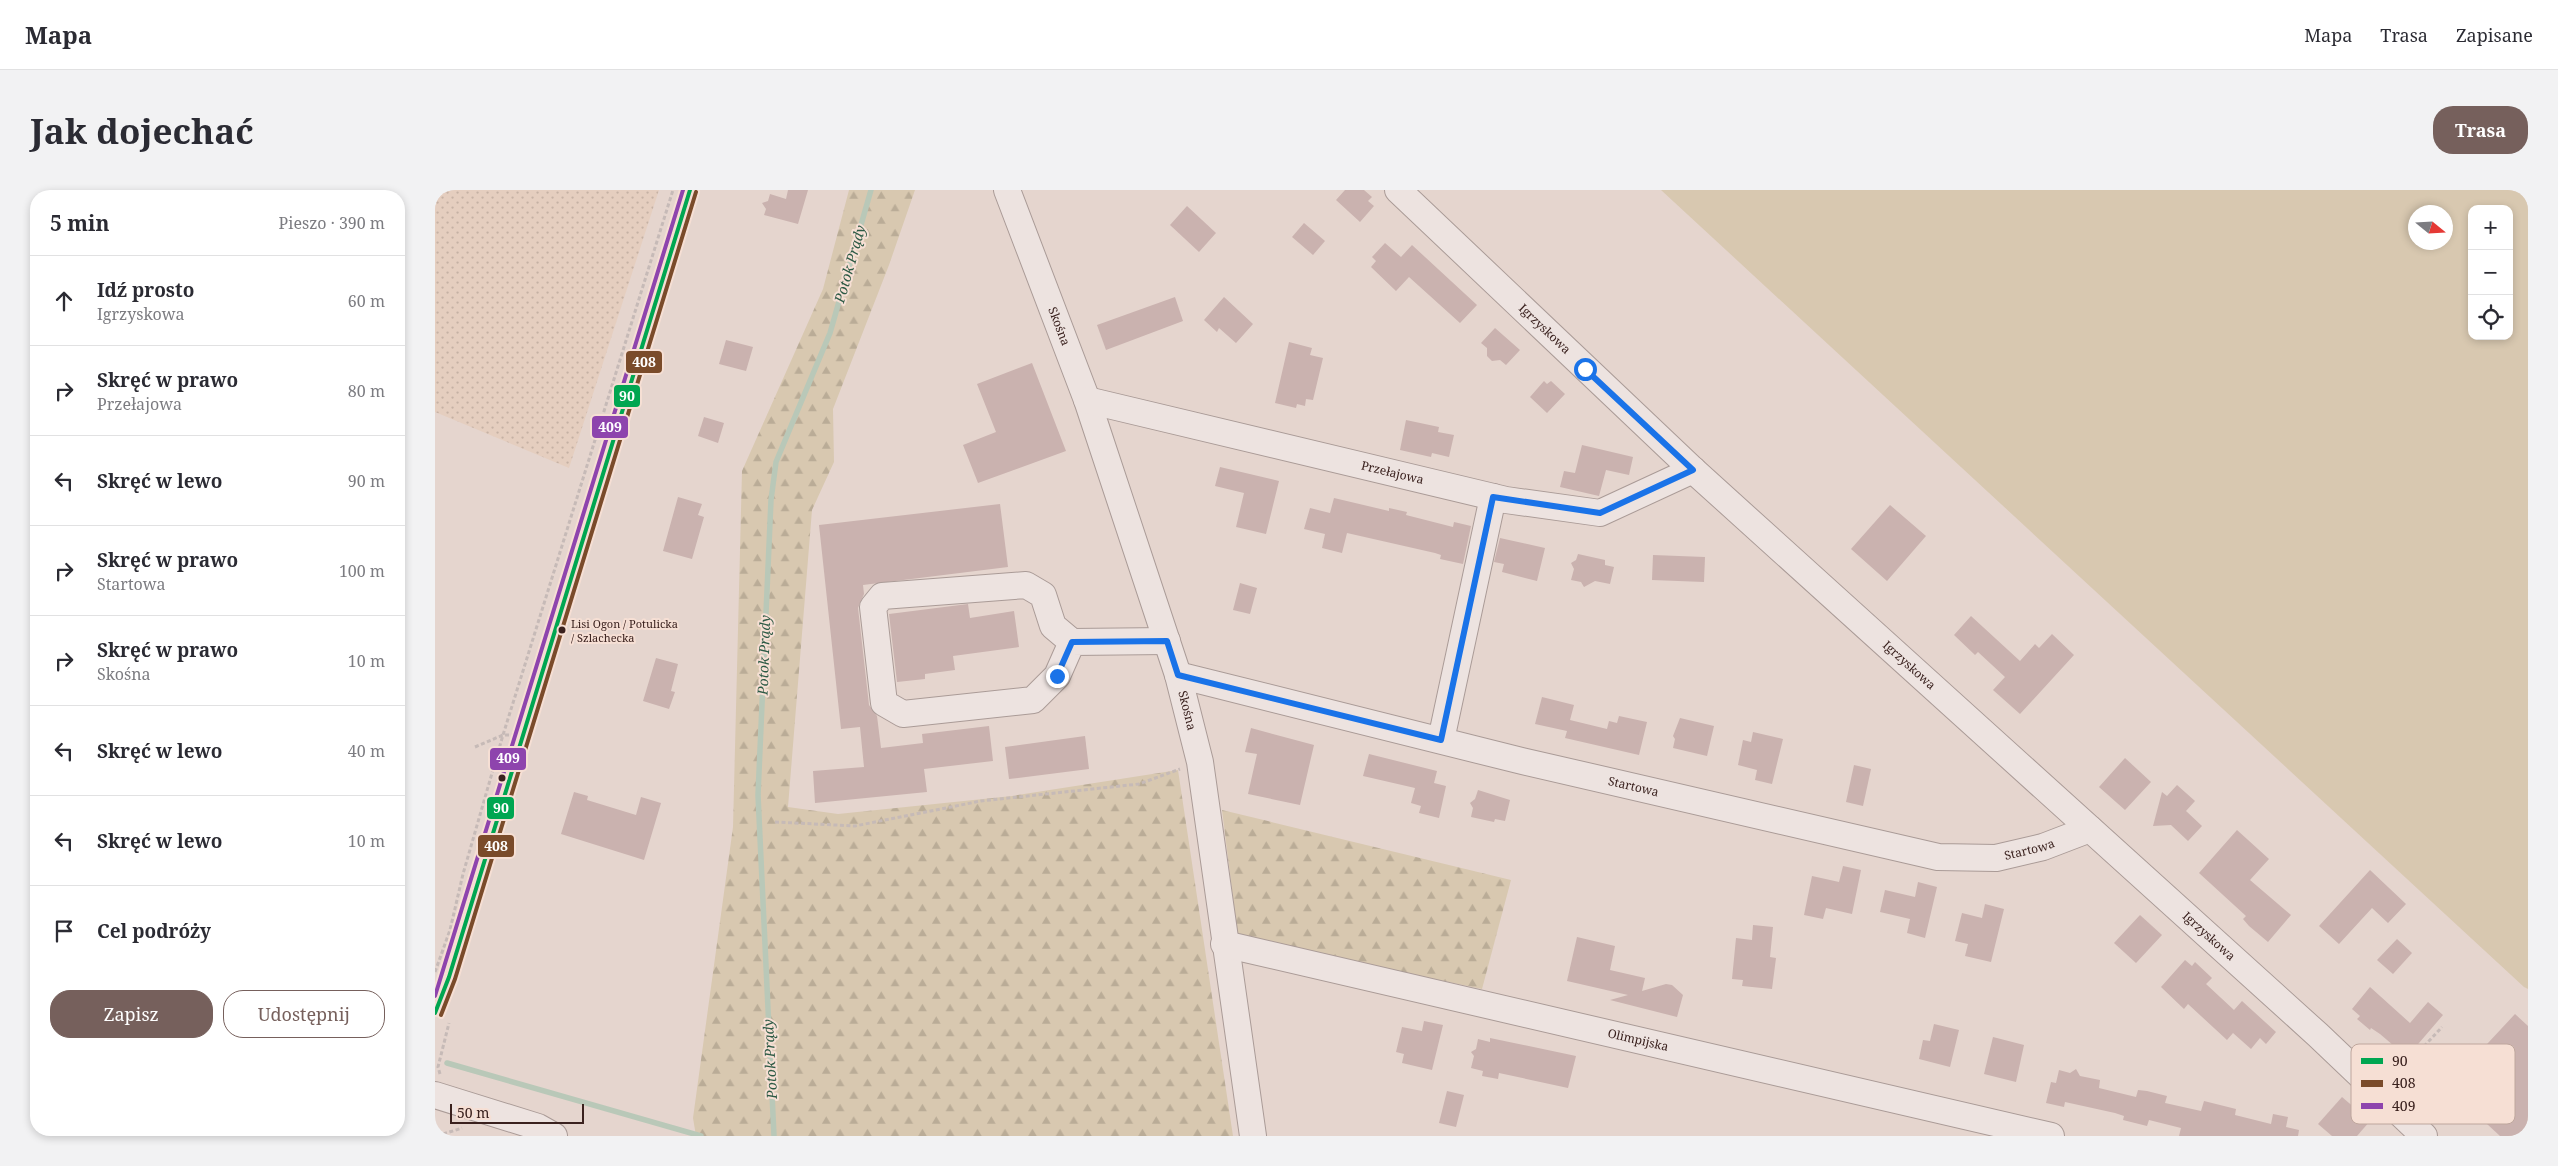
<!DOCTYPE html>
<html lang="pl">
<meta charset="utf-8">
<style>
body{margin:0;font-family:"Noto Serif",serif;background:#f2f2f3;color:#2b2b33}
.controls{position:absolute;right:15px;top:15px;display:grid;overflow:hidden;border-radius:10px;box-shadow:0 2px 8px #0003}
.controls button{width:45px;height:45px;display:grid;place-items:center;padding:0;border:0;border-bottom:1px solid #e1e1e2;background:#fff;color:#2b2b33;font:25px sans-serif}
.compass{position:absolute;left:1973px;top:15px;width:45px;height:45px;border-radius:50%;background:#fff;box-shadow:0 2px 8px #0003;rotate:108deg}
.scale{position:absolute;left:15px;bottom:12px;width:134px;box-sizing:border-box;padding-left:5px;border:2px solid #3a211e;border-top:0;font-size:14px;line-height:18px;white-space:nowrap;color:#3a211e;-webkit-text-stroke:4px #f6dfd4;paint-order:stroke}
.stop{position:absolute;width:15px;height:15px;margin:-11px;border:4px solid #1a73e8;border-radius:50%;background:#fff}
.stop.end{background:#1a73e8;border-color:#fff;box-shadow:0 1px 5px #0008}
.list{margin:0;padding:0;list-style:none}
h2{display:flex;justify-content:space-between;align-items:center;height:65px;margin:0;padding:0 20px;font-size:21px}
h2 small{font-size:16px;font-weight:400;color:#7c7c81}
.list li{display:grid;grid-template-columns:32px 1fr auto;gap:15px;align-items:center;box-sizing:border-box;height:90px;padding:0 20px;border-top:1px solid #e1e1e2}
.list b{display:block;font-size:19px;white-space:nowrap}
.list p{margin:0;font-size:16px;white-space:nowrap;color:#7c7c81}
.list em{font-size:16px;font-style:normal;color:#7c7c81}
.actions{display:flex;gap:10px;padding:15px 20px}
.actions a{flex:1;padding:11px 0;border:1px solid #76605c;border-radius:20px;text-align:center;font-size:18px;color:#76605c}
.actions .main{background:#76605c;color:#fff}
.icon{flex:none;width:28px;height:28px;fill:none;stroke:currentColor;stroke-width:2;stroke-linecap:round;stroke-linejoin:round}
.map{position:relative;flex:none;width:2093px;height:946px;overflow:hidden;border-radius:20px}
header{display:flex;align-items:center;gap:30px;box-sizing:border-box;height:70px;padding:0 25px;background:#fff;border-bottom:1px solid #e1e1e2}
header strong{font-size:24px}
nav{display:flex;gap:28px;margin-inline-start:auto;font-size:18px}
.intro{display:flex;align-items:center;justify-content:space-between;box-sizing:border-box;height:120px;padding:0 30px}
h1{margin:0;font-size:35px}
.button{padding:12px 22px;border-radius:20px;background:#76605c;color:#fff;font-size:18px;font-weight:700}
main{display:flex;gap:30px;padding:0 30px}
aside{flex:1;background:#fff;border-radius:20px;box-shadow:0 2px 8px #0003}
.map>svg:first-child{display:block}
</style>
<header>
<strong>Mapa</strong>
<nav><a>Mapa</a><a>Trasa</a><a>Zapisane</a></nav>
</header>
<div class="intro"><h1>Jak dojechać</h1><a class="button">Trasa</a></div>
<main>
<aside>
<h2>5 min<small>Pieszo · 390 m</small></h2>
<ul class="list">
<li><svg class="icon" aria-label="ahead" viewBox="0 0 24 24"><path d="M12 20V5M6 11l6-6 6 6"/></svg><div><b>Idź prosto</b><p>Igrzyskowa</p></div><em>60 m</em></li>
<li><svg class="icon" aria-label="right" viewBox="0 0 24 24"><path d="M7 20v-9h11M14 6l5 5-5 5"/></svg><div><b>Skręć w prawo</b><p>Przełajowa</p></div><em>80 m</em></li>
<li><svg class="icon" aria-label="left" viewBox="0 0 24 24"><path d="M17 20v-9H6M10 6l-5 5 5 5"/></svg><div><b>Skręć w lewo</b></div><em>90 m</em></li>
<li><svg class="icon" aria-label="right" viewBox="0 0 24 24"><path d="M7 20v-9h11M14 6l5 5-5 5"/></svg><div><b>Skręć w prawo</b><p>Startowa</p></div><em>100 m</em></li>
<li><svg class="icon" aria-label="right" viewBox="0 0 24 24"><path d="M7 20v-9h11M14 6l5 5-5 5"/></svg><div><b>Skręć w prawo</b><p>Skośna</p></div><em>10 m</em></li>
<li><svg class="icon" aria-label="left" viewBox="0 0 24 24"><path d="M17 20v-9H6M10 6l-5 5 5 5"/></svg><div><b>Skręć w lewo</b></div><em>40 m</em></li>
<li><svg class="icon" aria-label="left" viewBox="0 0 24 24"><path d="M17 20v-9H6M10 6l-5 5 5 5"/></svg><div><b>Skręć w lewo</b></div><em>10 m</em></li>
<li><svg class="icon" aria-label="arrive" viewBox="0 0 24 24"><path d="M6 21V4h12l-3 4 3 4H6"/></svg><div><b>Cel podróży</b></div></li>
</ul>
<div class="actions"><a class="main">Zapisz</a><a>Udostępnij</a></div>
</aside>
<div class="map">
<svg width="2093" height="946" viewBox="0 0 2093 946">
<defs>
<pattern id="farmland-dots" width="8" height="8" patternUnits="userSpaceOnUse" patternTransform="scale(1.25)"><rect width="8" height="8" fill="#e5cebf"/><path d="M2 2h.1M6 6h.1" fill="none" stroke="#c5b1a4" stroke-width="1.8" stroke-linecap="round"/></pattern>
<pattern id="forest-firs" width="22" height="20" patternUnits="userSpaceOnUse" patternTransform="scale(1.25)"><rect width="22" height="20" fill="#d8c8b0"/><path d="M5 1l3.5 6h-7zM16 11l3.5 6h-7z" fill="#baac97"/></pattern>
</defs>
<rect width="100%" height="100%" fill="#e5d5ce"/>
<path fill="url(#farmland-dots)" d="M0 0H224L134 278 0 222Z"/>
<path fill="#d8c8b0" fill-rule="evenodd" d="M1226 0H2093V799L2089 797ZM2037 19H2074V146H2037ZM1980 22H2010V52H1980Z"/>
<g fill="url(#forest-firs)">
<path d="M414 0H480L454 75 398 219 399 272 377 320 353 617 403 624 577 606 743 580 798 946H261L258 928 298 637 307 281 388 99Z"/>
<path d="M787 620 1076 690 1047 799 803 748Z"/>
</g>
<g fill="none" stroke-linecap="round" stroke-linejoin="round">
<g stroke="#b9c8b8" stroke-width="5.5">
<path d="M12 873 266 946"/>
<path d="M339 946 323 605 336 310 341 272 395 143 436 0"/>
</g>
</g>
<g fill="#cab2af">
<path d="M353 0H373L363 34 329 25 331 19 327 13 333 11 335 4 351 9Z"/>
<path d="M910 0H929L937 7 933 11 939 16 925 32 901 10Z"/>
<path d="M752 16 781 43 764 62 735 35Z"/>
<path d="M869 33 890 51 878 65 857 47Z"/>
<path d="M950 53 966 67 977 55 1042 115 1025 133 974 87 961 101 936 77 941 71 937 67Z"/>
<path d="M740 107 748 131 671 160 662 135Z"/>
<path d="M789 107 818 134 801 153 784 138 782 142 769 130Z"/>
<path d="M1060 138 1085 160 1071 175 1065 170 1057 171 1052 166V158L1046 153Z"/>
<path d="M291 150 318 157 311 181 284 174Z"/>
<path d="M854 152 877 158 875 165 888 168 878 210 871 209 870 216 862 214 861 218 840 213Z"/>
<path d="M597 173 631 261 543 293 528 255 561 242 542 194Z"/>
<path d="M1109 191 1112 194 1116 191 1130 204 1112 223 1095 207Z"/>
<path d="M269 227 289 233 283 253 263 246Z"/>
<path d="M971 230 1004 237 1003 242 1019 245 1014 267 997 263 996 267 965 260Z"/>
<path d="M1147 255 1198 267 1194 285 1171 280 1164 306 1125 297 1129 281 1140 283Z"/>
<path d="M785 277 844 291 831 344 801 337 809 303 780 296Z"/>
<path d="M243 307 267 314 263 325 269 327 257 369 228 361Z"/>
<path d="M899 308 954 321V318L972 322 971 325 1018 337 1019 332 1036 336 1028 374 1005 369 1006 365 1000 363 912 343 907 363 887 358 890 344 869 339 875 318 895 323Z"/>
<path d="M565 314 573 377 428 395 429 404 423 418 434 515 442 526 446 558 488 553 487 544 554 536 558 571 489 579 492 602 380 613 378 581 429 577 425 537 406 539 384 335Z"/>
<path d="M1455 315 1491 346 1452 391 1416 359Z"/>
<path d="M1065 348 1110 358 1102 391 1067 382 1069 374 1059 372Z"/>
<path d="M1143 364 1170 370V375L1179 377 1175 394 1160 391 1149 397 1146 392 1136 390 1139 379 1136 373 1141 370Z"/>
<path d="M1218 365 1270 367 1269 392 1217 390Z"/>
<path d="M805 393 822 398 815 424 798 420Z"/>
<path d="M533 414 535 428 579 421 584 457 518 466 520 480 490 484V489L462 492 454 424Z"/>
<path d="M1536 426 1585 471 1600 454 1604 458 1617 444 1639 465 1585 524 1558 500 1570 487 1543 462 1540 465 1519 445Z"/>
<path d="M221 468 243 474 236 501 240 502 234 519 208 511Z"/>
<path d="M1107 507 1139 515 1135 530 1172 539 1174 531 1182 533 1184 526 1212 532 1204 565 1130 548 1132 541 1100 534Z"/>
<path d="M1245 528 1279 536 1272 566 1238 558 1240 549 1238 546Z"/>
<path d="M816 538 879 555 865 615 813 604 822 564 810 562Z"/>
<path d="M1318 542 1348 549 1337 594 1320 590 1322 580 1303 575 1308 550 1316 552Z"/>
<path d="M650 546 654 579 574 589 570 557Z"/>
<path d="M934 564 1002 581 999 593 1011 596 1004 628 984 623 986 616 976 613 980 598 928 586Z"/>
<path d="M1690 568 1716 592 1690 620 1664 597Z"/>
<path d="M1419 575 1436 579 1428 616 1411 612Z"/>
<path d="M1742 595 1760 611 1751 621 1767 636 1753 651 1736 635 1718 636 1727 602 1732 606Z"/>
<path d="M1043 600 1075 610 1070 631 1060 629 1059 632 1036 627 1038 618 1035 613 1040 609Z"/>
<path d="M139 602 153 606 152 610 201 625 206 607 226 613 209 670 126 644Z"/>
<path d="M1802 640 1834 669 1815 690 1856 725 1833 752 1814 736 1808 729 1811 726 1764 683Z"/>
<path d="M1408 676 1426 680 1417 724 1391 718 1388 729 1369 725 1377 686 1404 692Z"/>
<path d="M1935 680 1971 714 1953 733 1937 718 1904 754 1884 736Z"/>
<path d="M1483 692 1502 697 1490 748 1472 743 1475 729 1445 722 1450 700 1480 707Z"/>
<path d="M1550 714 1569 719 1556 772 1530 766 1533 754 1520 751 1527 723 1547 728Z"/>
<path d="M1705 725 1727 745 1701 773 1679 753Z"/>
<path d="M1318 735 1338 737 1335 767 1341 768 1337 799 1307 796 1308 790 1297 789 1301 748 1317 750Z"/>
<path d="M1142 747 1180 756 1175 780 1210 788 1207 801 1231 794 1237 795 1248 805 1242 827 1175 810 1193 805 1132 791Z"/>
<path d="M1962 749 1977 763 1958 784 1942 770Z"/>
<path d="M1750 770 1757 776 1760 772 1777 788 1771 794 1799 820 1807 811 1841 842 1831 854 1825 848 1816 859 1798 843 1792 850 1753 814 1749 819 1726 797Z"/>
<path d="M1935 797 1975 833 1993 812 2008 825 1972 867 1945 844 1936 838 1935 840 1922 829 1925 826 1917 819Z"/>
<path d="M2080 824 2093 836V946H2065L2012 897Z"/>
<path d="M989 831 1008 835 997 880 967 873 969 864 961 862 967 837 987 841Z"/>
<path d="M1499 834 1524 840 1515 877 1484 869 1488 850 1495 851Z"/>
<path d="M1558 847 1589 855 1581 892 1549 884Z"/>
<path d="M1055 848 1141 866 1133 898 1064 883 1063 889 1047 886 1048 881 1036 878 1039 866 1036 862 1041 859 1043 849 1055 852Z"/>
<path d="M1641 879 1645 886 1665 890 1664 898 1701 907 1703 900 1712 901 1732 906 1730 913 1766 921 1769 911 1801 919 1800 925 1836 934 1838 924 1853 927 1851 937 1864 940 1863 946H1744L1746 938 1714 930 1712 936 1688 930 1689 926 1680 923 1630 912 1629 917 1611 913 1616 892 1621 893 1624 880 1635 883Z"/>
<path d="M1012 901 1029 905 1021 937 1004 933Z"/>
<path d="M1907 907 1935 931 1922 946H1897L1883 934Z"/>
</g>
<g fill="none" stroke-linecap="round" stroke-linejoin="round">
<g stroke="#aa9b97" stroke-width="28">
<g id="minor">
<path id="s1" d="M572 0 652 210 743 485 765 572 818 946"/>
<path id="s2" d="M963 0 1258 280 1883 845 1989 946"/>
<path id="s3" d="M652 210 1071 310 1165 323 1258 280"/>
<path d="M637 452 622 486 598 510 468 524 449 513 438 417 447 406 591 395 608 405 618 436 637 452 732 451"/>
<path id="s4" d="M743 485 1087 571 1503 667 1561 668 1608 657 1655 639"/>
<path d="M1006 550 1058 307"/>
<path id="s5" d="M789 754 1616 946"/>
<path d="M0 905 103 937 119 946"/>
</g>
</g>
<g stroke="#c6bab7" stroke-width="3" stroke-dasharray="4 2.5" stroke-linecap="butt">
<path d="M40 557 68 545H89"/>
<path d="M340 632 420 636 546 611 704 594 745 579"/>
<path d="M0 782 15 740 28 684 68 545 238 0"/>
<path d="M5 884 3 877 14 833"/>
<path d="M1968 896 1980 866 2007 837"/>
<path d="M2 946 27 938"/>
</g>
<use href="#minor" stroke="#ede3e0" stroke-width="26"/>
<g stroke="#f6dfd4" stroke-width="8">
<path id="bus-1" d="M0 823 14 787 255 0"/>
</g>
<g stroke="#f6dfd4" stroke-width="8">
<path id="bus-2" d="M6 825 20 789 261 2"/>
</g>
<g stroke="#f6dfd4" stroke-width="8">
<path id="bus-3" d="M0 806 248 0"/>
</g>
<use href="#bus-1" stroke="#00a651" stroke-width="4"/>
<use href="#bus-2" stroke="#7a4b2a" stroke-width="4"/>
<use href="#bus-3" stroke="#8e44ad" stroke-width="4"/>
</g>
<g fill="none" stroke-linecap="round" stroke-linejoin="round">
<path stroke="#1a73e8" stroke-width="6" d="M622 486 637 452 732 451 743 485 1006 550 1058 307 1165 323 1258 280 1150 179"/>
</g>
<g fill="#3a211e" stroke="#f6dfd4" stroke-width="2">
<circle cx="127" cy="440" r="4.5"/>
<circle cx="67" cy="588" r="4.5"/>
</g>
<g text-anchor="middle" stroke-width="4" stroke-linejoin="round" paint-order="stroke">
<g font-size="11" fill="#3a211e" stroke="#f6dfd4" text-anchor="start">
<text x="136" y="438">Lisi Ogon / Potulicka<tspan x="136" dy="14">/ Szlachecka</tspan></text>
</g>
<g font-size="12" fill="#3a211e" stroke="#f6dfd4">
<text dy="4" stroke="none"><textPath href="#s1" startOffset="146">Skośna</textPath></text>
<text dy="4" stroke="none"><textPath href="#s2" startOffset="202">Igrzyskowa</textPath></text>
<text dy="4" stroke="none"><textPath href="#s3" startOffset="314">Przełajowa</textPath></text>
<text dy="4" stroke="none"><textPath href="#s2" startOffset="698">Igrzyskowa</textPath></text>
<text dy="4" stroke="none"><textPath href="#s1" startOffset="551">Skośna</textPath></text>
<text dy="4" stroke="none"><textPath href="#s4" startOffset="469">Startowa</textPath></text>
<text dy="4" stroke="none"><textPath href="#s4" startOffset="874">Startowa</textPath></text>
<text dy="4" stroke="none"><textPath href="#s2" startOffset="1102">Igrzyskowa</textPath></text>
<text dy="4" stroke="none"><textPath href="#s5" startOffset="425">Olimpijska</textPath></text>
</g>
<g font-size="14" font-style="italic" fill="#2d5a45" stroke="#f6dfd4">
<text transform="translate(415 74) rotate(-74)" y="5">Potok Prądy</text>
<text transform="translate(329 465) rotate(-88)" y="5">Potok Prądy</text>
<text transform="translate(335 869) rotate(-93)" y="5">Potok Prądy</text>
</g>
</g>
<rect x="1916" y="854" width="164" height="80" rx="8" fill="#f6dfd4" stroke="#bea69d" stroke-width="1"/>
<rect x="1926" y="868" width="22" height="6" fill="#00a651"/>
<rect x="1926" y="890" width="22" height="7" fill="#7a4b2a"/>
<rect x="1926" y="913" width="22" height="6" fill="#8e44ad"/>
<g font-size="14" fill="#3a211e">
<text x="1957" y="876">90</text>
<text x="1957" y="898">408</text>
<text x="1957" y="921">409</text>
</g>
<g stroke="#f6dfd4" stroke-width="2">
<rect x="190" y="160" width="38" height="24" rx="5" fill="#7a4b2a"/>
<rect x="178" y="194" width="28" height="24" rx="5" fill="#00a651"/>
<rect x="156" y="225" width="38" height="24" rx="5" fill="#8e44ad"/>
<rect x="54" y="557" width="38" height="24" rx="5" fill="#8e44ad"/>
<rect x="51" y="606" width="29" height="24" rx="5" fill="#00a651"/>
<rect x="42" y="644" width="38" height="24" rx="5" fill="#7a4b2a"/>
</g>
<g font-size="14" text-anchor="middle" font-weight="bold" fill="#fff">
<text x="209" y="177">408</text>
<text x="192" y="211">90</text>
<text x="175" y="242">409</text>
<text x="73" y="573">409</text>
<text x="66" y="623">90</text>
<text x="61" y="661">408</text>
</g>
</svg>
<div class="controls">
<button>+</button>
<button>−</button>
<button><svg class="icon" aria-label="locate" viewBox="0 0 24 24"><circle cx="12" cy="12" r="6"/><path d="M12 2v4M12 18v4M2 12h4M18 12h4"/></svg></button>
</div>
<svg class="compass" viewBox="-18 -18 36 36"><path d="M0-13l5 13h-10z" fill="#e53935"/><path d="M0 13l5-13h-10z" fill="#7c7c81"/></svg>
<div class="scale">50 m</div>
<div class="stop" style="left:1150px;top:179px"></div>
<div class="stop end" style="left:622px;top:486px"></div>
</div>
</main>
